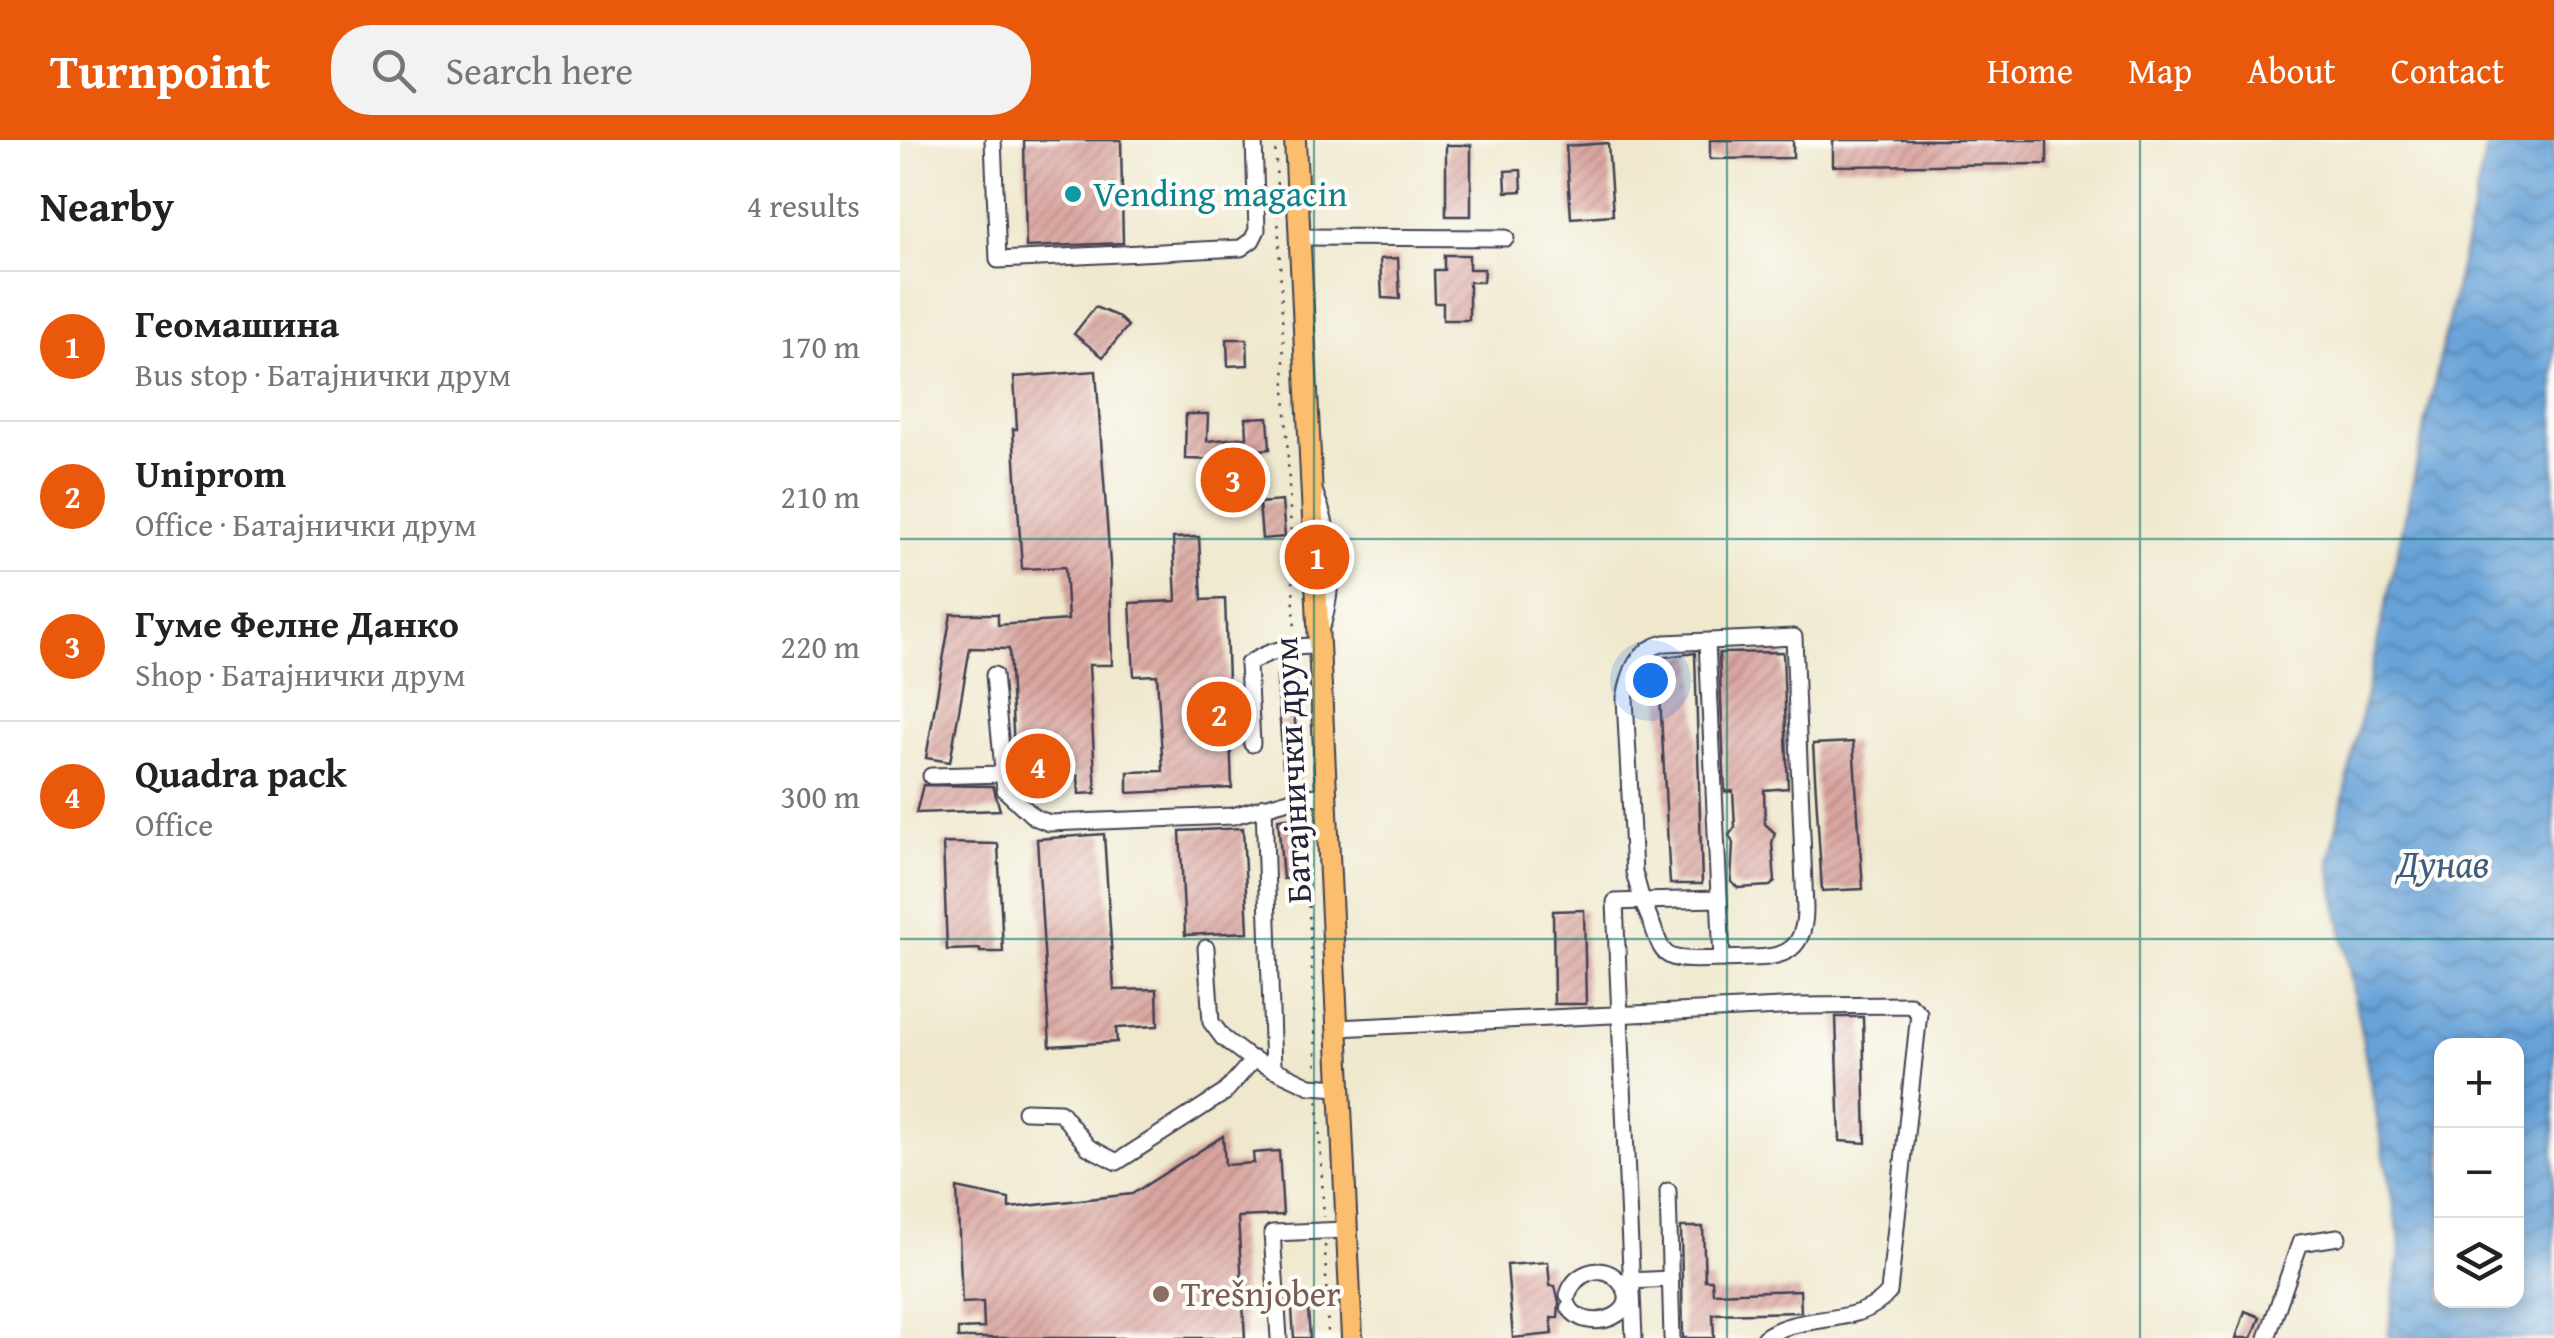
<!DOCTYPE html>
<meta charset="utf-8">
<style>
body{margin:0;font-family:"Gentium Book Plus",serif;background:#f2f2f2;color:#222}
.controls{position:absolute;right:30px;bottom:30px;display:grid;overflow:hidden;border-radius:20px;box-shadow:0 5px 15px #0003}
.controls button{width:90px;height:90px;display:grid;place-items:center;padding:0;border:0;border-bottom:2px solid #e0e0e0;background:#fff;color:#222;font:50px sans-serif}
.you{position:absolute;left:750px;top:540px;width:35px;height:35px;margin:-25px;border:8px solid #fff;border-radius:50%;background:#1a73e8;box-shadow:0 0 0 15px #1a73e833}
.badge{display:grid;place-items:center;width:65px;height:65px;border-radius:50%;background:#ea580c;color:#fff;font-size:32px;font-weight:700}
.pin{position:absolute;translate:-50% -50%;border:5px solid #fff;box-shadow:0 2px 10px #0006}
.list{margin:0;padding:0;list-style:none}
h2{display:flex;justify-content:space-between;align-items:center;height:130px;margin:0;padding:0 40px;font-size:42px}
h2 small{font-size:32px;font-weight:400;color:#767676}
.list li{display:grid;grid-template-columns:65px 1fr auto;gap:30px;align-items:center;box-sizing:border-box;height:150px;padding:0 40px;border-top:2px solid #e0e0e0}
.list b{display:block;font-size:38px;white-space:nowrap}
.list p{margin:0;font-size:32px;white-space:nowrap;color:#767676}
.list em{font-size:32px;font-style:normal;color:#767676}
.icon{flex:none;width:55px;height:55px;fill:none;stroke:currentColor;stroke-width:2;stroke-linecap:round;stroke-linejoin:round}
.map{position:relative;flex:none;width:1654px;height:1198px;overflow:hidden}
header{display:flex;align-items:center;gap:60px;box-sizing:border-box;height:140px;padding:0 50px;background:#ea580c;color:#fff}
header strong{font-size:48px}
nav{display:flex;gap:55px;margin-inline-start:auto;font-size:35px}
.search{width:700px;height:90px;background:#f2f2f2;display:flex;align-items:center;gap:25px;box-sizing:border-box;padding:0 35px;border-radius:40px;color:#767676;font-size:38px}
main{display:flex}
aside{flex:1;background:#fff}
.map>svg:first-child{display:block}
</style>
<header>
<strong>Turnpoint</strong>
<div class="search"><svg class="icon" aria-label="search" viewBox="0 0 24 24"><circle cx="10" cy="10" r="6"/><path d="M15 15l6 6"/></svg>Search here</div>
<nav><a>Home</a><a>Map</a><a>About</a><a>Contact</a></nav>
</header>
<main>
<aside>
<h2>Nearby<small>4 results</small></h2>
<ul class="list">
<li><span class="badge">1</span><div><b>Геомашина</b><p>Bus stop · Батајнички друм</p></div><em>170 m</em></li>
<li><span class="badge">2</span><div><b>Uniprom</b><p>Office · Батајнички друм</p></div><em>210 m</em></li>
<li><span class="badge">3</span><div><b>Гуме Фелне Данко</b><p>Shop · Батајнички друм</p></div><em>220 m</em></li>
<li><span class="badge">4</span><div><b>Quadra pack</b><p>Office</p></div><em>300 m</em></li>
</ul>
</aside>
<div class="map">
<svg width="1654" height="1198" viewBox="0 0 1654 1198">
<defs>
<pattern id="water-waves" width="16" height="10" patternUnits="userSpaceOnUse" patternTransform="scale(2.5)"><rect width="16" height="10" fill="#67a3d8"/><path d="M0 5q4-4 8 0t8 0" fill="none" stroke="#5484b0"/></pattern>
<pattern id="building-hatch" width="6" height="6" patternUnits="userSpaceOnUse" patternTransform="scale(2.5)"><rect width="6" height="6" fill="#dba6a0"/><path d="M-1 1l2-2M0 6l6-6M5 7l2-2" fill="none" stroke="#b18784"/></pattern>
</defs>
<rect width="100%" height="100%" fill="#fdfcf7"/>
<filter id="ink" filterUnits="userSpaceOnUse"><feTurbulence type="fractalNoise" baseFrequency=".01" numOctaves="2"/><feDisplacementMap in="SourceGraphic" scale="20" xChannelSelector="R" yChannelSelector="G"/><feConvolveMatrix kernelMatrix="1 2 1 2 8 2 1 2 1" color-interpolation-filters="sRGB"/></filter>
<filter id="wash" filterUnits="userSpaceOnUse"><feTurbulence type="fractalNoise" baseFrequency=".0048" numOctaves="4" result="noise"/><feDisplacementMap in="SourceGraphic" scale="40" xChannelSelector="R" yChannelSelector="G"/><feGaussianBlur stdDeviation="2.25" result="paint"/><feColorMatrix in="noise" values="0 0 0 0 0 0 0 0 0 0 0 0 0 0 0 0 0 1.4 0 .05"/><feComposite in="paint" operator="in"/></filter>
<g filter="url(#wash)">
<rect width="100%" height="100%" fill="#efe8cd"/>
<path fill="url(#water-waves)" stroke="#44628a" stroke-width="2.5" fill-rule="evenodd" d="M1588 0H1654V1198H1488L1501 1106 1429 722ZM1542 906H1616V1160H1542Z"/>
<g id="blocks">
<g fill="url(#building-hatch)">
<path d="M124 0H221L223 103 126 107Z"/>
<path d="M810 0H893V18L810 19Z"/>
<path d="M933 0H1147V24L933 26Z"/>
<path d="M708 3 713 75 671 78 666 6Z"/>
<rect x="546" y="5" width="25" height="71"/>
<path d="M621 30 622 51 606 52 605 31Z"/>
<path d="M544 115H569V129H584L583 142H569V180H543V163H535L534 130H544Z"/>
<path d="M498 118 500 159 482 158 480 119Z"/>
<path d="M195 167 217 176 228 186 203 217 174 194Z"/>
<path d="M327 199H347L348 225 328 226Z"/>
<path d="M196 231 210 424 212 525H189L196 653 179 654 178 635 126 639V636L115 633 109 509 70 508 50 622 26 618 51 474H98V485L168 480 165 427 122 429 113 289H117L114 237Z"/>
<path d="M286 274H308L307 301 347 297 346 278 368 277 370 309 344 311V315L337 316 339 349 356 348 357 366 330 369 323 351 320 320 285 319Z"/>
<path d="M382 361 385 397 362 399 359 363Z"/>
<path d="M299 397 302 460 325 459 332 648 228 653V632L263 631 257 535 234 536 230 463 276 461 273 398Z"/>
<path d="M883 512 888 648 864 650 865 684 875 693 872 703 875 742 870 746 838 748 831 742 833 703 829 695 835 687 833 651 825 652 819 513Z"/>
<path d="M795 513 802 744H770L758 518Z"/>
<path d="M392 535 398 626 383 627 377 536Z"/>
<path d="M953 602 963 749 922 751 913 604Z"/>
<path d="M23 645 93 646 100 670 16 673Z"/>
<path d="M396 677 402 738 383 739 378 679Z"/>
<path d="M343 688 348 792 285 795 280 691Z"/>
<path d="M204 694 214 850 257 849 258 886 216 888 217 902 150 906 137 699Z"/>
<path d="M43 703 98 704 103 812H80V809L47 810Z"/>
<path d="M684 770 686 864H654L653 771Z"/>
<path d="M936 877H963L966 1003 940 1001Z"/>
<path d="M323 996 325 1025 354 1023 353 1013 379 1011 383 1075 338 1077 345 1198H58V1189L84 1188 83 1162 62 1163 57 1048 109 1059V1068L232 1054Z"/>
<path d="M781 1087H803L805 1140H812L813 1153 900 1150 901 1172 813 1174 814 1198H783Z"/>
<path d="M648 1122 650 1146H655L659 1162 658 1178H651L653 1194 613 1198 607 1125Z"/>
<path d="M407 1154 410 1198H394L391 1155Z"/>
<path d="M1345 1171 1360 1177 1352 1198H1336Z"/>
</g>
</g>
</g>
<g filter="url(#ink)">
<use href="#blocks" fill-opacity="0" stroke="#414051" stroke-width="2.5"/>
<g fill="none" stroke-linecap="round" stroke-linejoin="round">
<g stroke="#414051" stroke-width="19">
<g id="minor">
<path d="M93 0 98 120 341 108 352 100 357 90 354 0"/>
<path d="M401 97 606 98"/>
<path d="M415 353C432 394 435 440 423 483"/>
<path d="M807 502 822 819C866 816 905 826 905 769L894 497 765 503C736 510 730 532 725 558L734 732 742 761 818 759"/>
<path d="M94 535 105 650 134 677 149 683 333 676 403 656 425 657"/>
<path d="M352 604 348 524C371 509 391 506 418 506"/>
<path d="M31 636 103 634"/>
<path d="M364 666 373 929"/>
<path d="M306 808 311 882 323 898 348 917 410 946 440 948"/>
<path d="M437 888 900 866 1010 865 1019 873 989 1152C960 1189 900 1171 864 1198"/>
<path d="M125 971 160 972 188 1007 217 1022 324 953 354 919"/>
<path d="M768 1051 772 1198"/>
<path d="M722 1145 730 1141 770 1139"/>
<path d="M668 1155C671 1145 677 1137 688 1133 698 1129 709 1131 717 1139 752 1171 688 1198 669 1167"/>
<path d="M379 1198 372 1093 446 1090"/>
<path d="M734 1198 715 762 742 761C769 817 749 822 822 819"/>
<path d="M1367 1198 1400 1103 1438 1097"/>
</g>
</g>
<g stroke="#414051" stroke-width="24">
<path id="major" d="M395 0 452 1198"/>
</g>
<g stroke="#414051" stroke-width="2.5" stroke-dasharray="2.5 8" stroke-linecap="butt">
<path d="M375 0 395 493"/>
<path d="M396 521 403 643"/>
<path d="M404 671 417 933"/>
<path d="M418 961 424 1077"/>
<path d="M425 1105 428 1198"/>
</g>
<use href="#minor" stroke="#fff" stroke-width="15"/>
<use href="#major" stroke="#fbbe6e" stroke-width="20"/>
</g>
</g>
<path fill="none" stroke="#0f766e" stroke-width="2.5" stroke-opacity="0.55" d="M414 0V1198M827 0V1198M1240 0V1198M0 399H1654M0 799H1654"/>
<circle fill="#0f9aa8" stroke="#fdfcf7" stroke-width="4" cx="173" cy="54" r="10"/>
<circle fill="#8d6e63" stroke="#fdfcf7" stroke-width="4" cx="261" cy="1154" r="10"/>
<g text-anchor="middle" stroke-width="8" stroke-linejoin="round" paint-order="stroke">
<g font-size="35" fill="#0d838f" stroke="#fdfcf7" text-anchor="start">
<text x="193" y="66">Vending magacin</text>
</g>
<g font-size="35" fill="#22223b" stroke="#fdfcf7">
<text transform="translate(392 630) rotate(-93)" y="12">Батајнички друм</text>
</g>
<g font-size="35" fill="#785e54" stroke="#fdfcf7" text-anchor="start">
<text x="281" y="1166">Trešnjober</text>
</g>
<g font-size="38" font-style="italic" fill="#415c82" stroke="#fdfcf7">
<text x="1543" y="737">Дунав</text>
</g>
</g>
</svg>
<div class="controls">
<button>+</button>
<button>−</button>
<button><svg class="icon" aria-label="layers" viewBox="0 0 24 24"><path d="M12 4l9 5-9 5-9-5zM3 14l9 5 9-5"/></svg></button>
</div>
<div class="you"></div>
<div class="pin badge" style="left:417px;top:417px">1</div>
<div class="pin badge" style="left:319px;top:574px">2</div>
<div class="pin badge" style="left:333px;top:340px">3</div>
<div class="pin badge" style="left:138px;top:626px">4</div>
</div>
</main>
